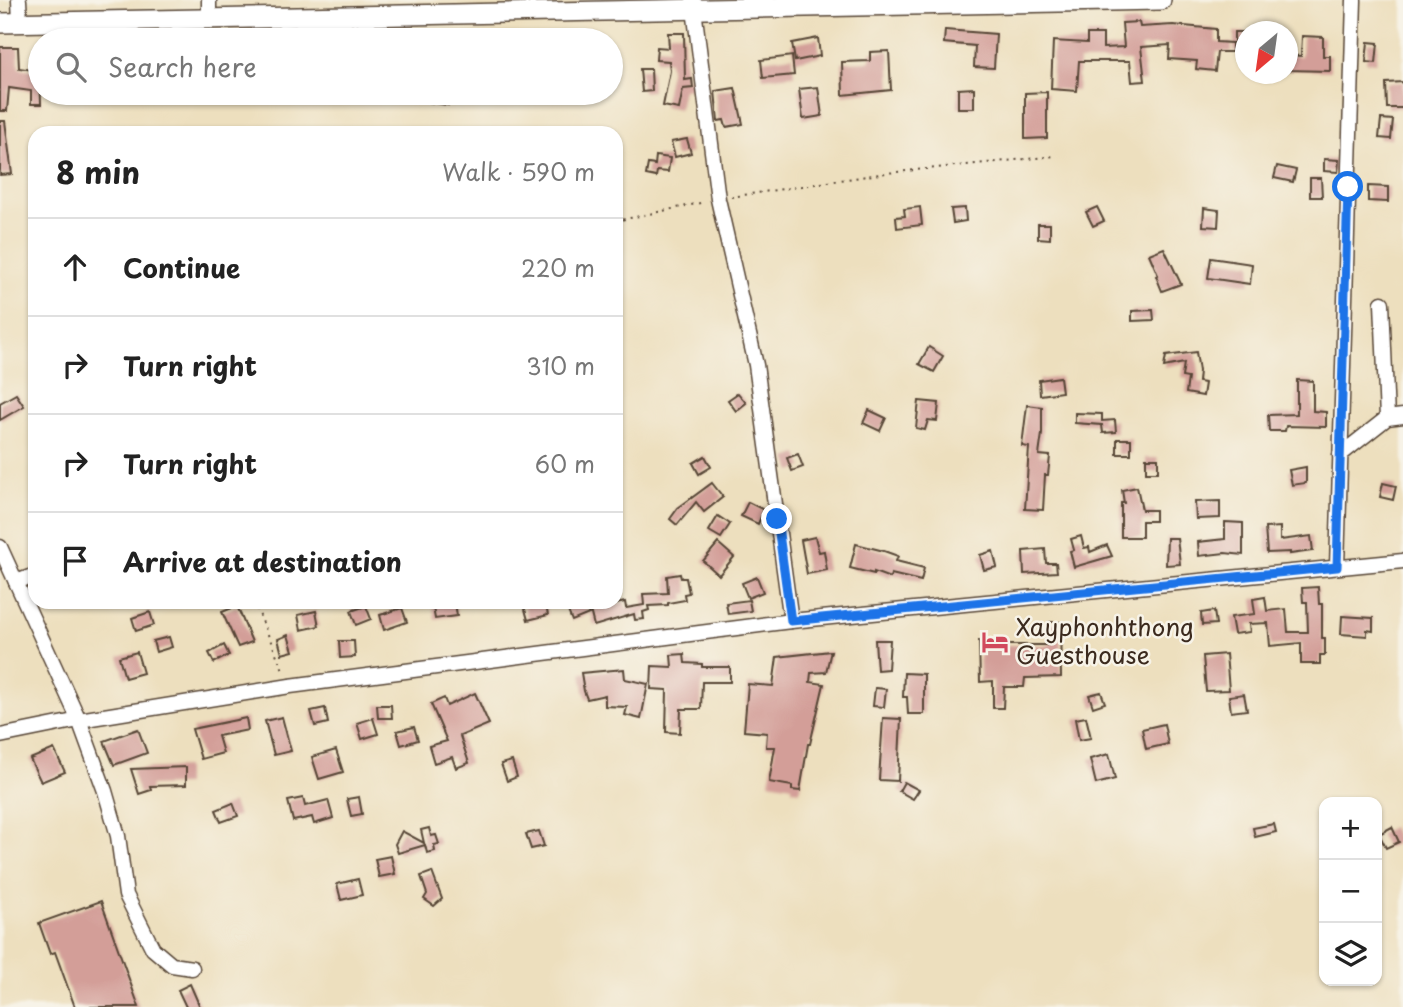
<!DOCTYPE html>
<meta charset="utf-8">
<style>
body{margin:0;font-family:"Playpen Sans",sans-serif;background:#f2f2f2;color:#222}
.controls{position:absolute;right:21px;bottom:21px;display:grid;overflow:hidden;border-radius:14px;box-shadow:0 2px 5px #0004}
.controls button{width:63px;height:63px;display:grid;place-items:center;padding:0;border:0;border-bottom:2px solid #e0e0e0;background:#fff;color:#222;font:35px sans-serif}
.compass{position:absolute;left:1235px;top:21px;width:63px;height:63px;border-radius:50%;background:#fff;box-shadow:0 2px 5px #0004;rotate:209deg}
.stop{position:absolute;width:21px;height:21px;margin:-16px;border:5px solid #1a73e8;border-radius:50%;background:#fff}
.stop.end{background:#1a73e8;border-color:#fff;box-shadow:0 2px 7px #0008}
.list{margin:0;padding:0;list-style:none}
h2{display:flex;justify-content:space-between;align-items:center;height:91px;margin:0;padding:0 28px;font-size:30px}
h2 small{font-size:23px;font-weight:400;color:#767676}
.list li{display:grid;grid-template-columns:46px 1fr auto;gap:21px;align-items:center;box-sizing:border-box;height:98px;padding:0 28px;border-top:2px solid #e0e0e0}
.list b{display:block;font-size:26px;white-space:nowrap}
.list em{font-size:23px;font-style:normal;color:#767676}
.icon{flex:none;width:38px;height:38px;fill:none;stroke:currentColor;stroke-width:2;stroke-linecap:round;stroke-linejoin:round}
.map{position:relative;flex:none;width:1403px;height:1007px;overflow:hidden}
.search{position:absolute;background:#fff;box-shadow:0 2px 5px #0004;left:28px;top:28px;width:595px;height:77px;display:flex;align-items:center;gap:18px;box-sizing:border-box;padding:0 24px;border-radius:38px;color:#767676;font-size:26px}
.panel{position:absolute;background:#fff;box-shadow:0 2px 5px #0004;left:28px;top:126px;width:595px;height:483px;border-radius:21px}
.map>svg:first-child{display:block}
</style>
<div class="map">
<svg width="1403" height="1007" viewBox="0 0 1403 1007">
<rect width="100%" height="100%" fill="#f7f3e8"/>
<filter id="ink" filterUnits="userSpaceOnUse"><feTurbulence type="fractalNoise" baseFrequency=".0143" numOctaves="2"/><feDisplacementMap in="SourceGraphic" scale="14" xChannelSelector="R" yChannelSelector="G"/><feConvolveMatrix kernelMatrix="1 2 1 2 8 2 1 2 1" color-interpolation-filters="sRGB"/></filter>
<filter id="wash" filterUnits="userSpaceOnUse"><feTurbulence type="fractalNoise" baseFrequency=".00686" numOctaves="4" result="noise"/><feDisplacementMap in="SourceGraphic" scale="28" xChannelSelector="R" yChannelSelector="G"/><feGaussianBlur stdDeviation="1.57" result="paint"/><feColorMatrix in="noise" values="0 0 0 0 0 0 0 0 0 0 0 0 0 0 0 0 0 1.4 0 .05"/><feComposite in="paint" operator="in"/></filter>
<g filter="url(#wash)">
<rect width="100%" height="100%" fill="#eddfbe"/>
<g id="blocks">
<g fill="#d39e98">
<path d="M1139 22 1140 27 1173 25 1216 29V42L1232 43V52H1217L1215 71 1196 69 1197 61 1169 59 1170 45 1141 47 1145 81 1132 82 1130 61H1079L1077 91 1051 89 1053 41 1087 43V34H1103V48L1124 47 1122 23Z"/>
<path d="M945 30 996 34 994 68 974 67 975 46 944 43Z"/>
<rect x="1234" y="32" width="11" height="19"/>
<path d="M668 33H684L685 80 692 79 693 88 683 89 679 109 663 106 670 71 669 61 656 60 657 47 669 48Z"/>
<path d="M1302 36 1323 37V56H1330V71L1287 70V55L1301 56Z"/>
<path d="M818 38 820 56 795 61 792 43Z"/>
<path d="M1368 42 1378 43 1376 63 1366 62Z"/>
<path d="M0 47H18L19 68 40 71 41 104H31V91L9 88 7 111H0Z"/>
<path d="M889 51 891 90 843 95 842 62 870 61V52Z"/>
<path d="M792 56 794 75 763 78 761 60Z"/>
<path d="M640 69H651L652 91 642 92Z"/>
<path d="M1403 82V108H1387L1386 83Z"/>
<path d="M818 87 822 116 803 119 799 89Z"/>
<path d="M735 88 743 124 726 127 724 120 718 121 715 91Z"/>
<path d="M974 88V108H958V89Z"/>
<path d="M1047 92V138L1025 139V93Z"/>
<path d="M430 93H450L448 105 428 102Z"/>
<path d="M1381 119 1393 120 1391 139 1379 138Z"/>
<path d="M0 121H5L12 174 0 175Z"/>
<path d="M687 139 691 153 675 157 671 142Z"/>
<path d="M656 156 670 158 668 172 657 171 656 177 646 175 648 164 655 165Z"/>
<path d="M1324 159 1339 160 1338 172 1324 171Z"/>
<path d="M1277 166 1296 170 1293 182 1274 178Z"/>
<path d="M1310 178H1321L1322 197H1310Z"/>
<path d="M1368 186 1388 187V202L1368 201Z"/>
<path d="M920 207 922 225 897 228 896 217 905 216 904 209Z"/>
<path d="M1097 207 1104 221 1093 226 1086 212Z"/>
<path d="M965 208 966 221 953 223 951 209Z"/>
<path d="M1204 208 1219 210 1218 227 1203 226Z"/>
<path d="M1038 224H1050V239L1038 238Z"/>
<path d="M1164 248 1181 284 1162 291 1156 276 1158 275 1149 254Z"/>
<path d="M1211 258 1252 264 1250 284 1208 278Z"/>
<path d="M1153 310 1154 320 1132 321V311Z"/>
<path d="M929 347 943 356 934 372 919 364Z"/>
<path d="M1196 352 1199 371 1198 382 1205 383 1203 396 1186 393 1188 378 1182 377 1184 363 1164 367 1166 356Z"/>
<path d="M1060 377 1062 392 1040 395 1039 380Z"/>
<path d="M1297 380 1313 381V411L1326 412V427L1286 426 1285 431H1269L1268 415 1297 414Z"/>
<path d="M738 393 746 403 736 411 728 400Z"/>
<path d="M16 394 24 406 0 420V403Z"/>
<path d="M919 401 939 403 937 421 928 420 925 430 916 428Z"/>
<path d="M1027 405 1042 407V434L1039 455 1050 456 1048 475H1045L1043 510 1025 509 1029 447 1022 446Z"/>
<path d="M869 410 886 418 880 431 863 423Z"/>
<path d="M1075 413 1102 414V421L1115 420 1116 432 1103 433 1102 425 1075 423Z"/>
<rect x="1117" y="439" width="14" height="15"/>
<path d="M798 454 803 467 792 471 787 458Z"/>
<path d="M705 456 711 467 699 474 693 463Z"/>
<rect x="1146" y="458" width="12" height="14"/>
<path d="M1306 467V483L1292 485 1289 470Z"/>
<path d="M712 483 723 497 704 512 696 502 677 525 670 519 678 508Z"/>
<path d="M1383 483 1396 486 1393 500 1380 497Z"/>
<path d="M1137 487 1142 510H1155V521H1142V537H1121V503H1124L1122 490Z"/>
<path d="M1220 501V518L1196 519 1195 502Z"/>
<path d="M748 502 764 510 758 524 741 516Z"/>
<path d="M718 516 730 524 721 538 709 531Z"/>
<path d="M1225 522 1243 523V555L1225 553 1199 556 1198 542 1225 539Z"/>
<path d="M1280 527V540L1311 536 1313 551 1290 554V552L1267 553 1265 528Z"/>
<path d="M1081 536 1084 548 1089 547 1090 552 1107 545 1112 556 1074 567 1070 551 1074 550 1071 539Z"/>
<path d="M815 537 819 552 824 551 827 570 807 574 801 540Z"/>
<path d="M1167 538H1177L1180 564 1166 565Z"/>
<path d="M718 543 734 557 719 575 703 561Z"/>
<path d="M856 544 884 551 898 556 896 561 924 568 921 581 891 574 890 578 874 572V574L850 568Z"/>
<path d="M1045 549 1046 563H1056L1057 572 1024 574 1023 551Z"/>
<path d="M993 551 997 567 984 570 980 555Z"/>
<path d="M680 574 681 578H686L689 593 684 594 685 600 668 603V605L648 606 649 610 643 612 644 619 635 620 634 614 594 626 590 610 625 602 626 608 644 605 643 594 668 593 667 576Z"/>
<path d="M757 577 763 592 748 598 742 583Z"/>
<path d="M1318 587 1319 604H1322V638H1325V655H1320V664H1301V643L1270 646 1268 623 1249 624 1250 632 1234 634 1231 617 1255 614 1253 599 1265 597 1267 611 1286 609 1288 632H1308L1307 602H1303L1302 588Z"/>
<path d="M749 600 751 611 728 614 726 603Z"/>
<path d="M432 602H455L457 616 435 619Z"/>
<path d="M523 602H545L548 615 528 620Z"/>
<path d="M575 602H583L589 614 572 621 566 606Z"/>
<path d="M237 606 252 642 238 647 222 612Z"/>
<path d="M366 606 371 619 356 625 351 611Z"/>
<path d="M402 608 407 622 384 630 380 615Z"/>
<path d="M316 611 319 626 301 630 298 615Z"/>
<path d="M1214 611 1216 624 1202 625 1201 613Z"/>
<path d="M150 612 154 625 136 631 132 618Z"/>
<path d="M1342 616 1373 618V631L1367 630V636L1341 634Z"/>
<path d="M1049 622H1060L1061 677 1025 678 1024 687H1004L1003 708H993V681L980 682 979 641H1000V645H1050Z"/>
<path d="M288 635 293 651 282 654 278 639Z"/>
<path d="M169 637 172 647 156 652 153 641Z"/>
<path d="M875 640H890L888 669 877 670Z"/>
<path d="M339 641H354L355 657 340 658Z"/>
<path d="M224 645 229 655 214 663 209 653Z"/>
<path d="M831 651 826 672 811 673 810 682 824 684 810 744H808L800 791 792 790V786L769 782 775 747H766L767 733 744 731 748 684 773 686 777 657Z"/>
<path d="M137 652 143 673 125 678 119 657Z"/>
<path d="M684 654 685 663 702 664V667H730V682H702L701 709H681L680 733 666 732 667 690 651 689 652 666 672 667 671 655Z"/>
<path d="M1226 654 1229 690 1206 691 1203 656Z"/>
<path d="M624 669 625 679 648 684 641 719 625 715 627 707 605 706V695L587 699 584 691 581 673Z"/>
<path d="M904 673 924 674V714H908L907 697H903Z"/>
<path d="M875 688 886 689 884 707 873 706Z"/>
<path d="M1101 692 1105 703 1093 707 1089 695Z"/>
<path d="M475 693 489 724 460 736 469 763 456 768 452 757 434 763 429 746 447 741 431 704 444 698 447 706Z"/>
<path d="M1244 694 1247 710 1231 712 1229 696Z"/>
<path d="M377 705H391L392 718H378Z"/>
<path d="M325 708 328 723 315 726 311 711Z"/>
<path d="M282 717 291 751 274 755 265 721Z"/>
<path d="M1086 717 1091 738 1079 740 1075 719Z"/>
<path d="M246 718 248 730 218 736 223 753 201 759 192 729Z"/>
<path d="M373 718 378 734 362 739 357 723Z"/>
<path d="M883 718 901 719 898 781 879 780Z"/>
<path d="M1164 724 1168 744 1146 749 1142 729Z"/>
<path d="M414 727 418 740 401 745 397 731Z"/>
<path d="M138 729 147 753 114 765 104 741Z"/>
<path d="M54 749 65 772 41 782 30 759Z"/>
<path d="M336 750 343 772 319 779 312 757Z"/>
<path d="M1109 754 1115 779 1096 784 1090 759Z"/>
<path d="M512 761 517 777 507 781 501 764Z"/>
<path d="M186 767V785L150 786 151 790 139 794 131 769Z"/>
<path d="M904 782 919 790 913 799 899 791Z"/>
<path d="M359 797 362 814 351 816 347 799Z"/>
<path d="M303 798 305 806 328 800 333 818 314 824 312 817 293 821 288 801Z"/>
<path d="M233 803 238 816 221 822 216 810Z"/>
<path d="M1274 824 1276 832 1255 837 1253 828Z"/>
<path d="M1392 827 1399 842 1386 848 1379 834Z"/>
<path d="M429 828 431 836 436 835 439 844 434 845 435 851 427 853 425 845 398 853 395 844 402 831 424 843 421 830Z"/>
<path d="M539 831 544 846 531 849 526 834Z"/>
<path d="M391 856 395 874 379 877 375 859Z"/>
<path d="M432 872 442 899 434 906 424 899 427 894 421 876Z"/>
<path d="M358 879 362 895 341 900 337 884Z"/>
<path d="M101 901 139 1007H75L55 952 50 954 39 923Z"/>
<path d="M190 984 200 1007H186L178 990Z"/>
</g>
</g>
</g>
<g filter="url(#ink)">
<use href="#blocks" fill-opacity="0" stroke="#564536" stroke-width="2"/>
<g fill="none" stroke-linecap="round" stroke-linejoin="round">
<g stroke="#564536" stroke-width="17">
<g id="minor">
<path d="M19 0 20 22"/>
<path d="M693 1 718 199 756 365 791 621"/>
<path d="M209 18V0"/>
<path d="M1382 303 1387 418"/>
<path d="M1340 455 1387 418 1403 416"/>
<path d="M0 547 79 720 105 791 118 836 126 895 153 949 172 965 192 968"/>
<path d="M1337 567 1354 0"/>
<path d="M16 582 35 575"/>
<path d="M0 736 79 720 290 686 791 621 1403 561"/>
</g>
</g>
<g stroke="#564536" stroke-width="22">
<path id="highway" d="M0 23 1161 0"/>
</g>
<g stroke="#564536" stroke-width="2" stroke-dasharray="2 5" stroke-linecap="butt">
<path d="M731 197 886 173 1056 156"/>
<path d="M616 221 705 202"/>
<path d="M254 602 284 672"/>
</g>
<use href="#minor" stroke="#fff" stroke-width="14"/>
<use href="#highway" stroke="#fff" stroke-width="19"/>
</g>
</g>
<g fill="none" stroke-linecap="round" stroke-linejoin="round" filter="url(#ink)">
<path stroke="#1a73e8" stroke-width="9" d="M777 519 791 621 1337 567 1348 187"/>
</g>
<defs>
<g id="hotel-bare" transform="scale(2.1)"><path d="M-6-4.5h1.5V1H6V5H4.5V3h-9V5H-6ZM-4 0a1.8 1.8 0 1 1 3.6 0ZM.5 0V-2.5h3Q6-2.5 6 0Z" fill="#d1495b" stroke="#f7f3e8" stroke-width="2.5" paint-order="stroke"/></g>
</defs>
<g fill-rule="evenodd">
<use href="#hotel-bare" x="995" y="642"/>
</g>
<g text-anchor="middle" stroke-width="5" stroke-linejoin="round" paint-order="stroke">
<g font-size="24" fill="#3b2a1e" stroke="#f7f3e8" text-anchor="start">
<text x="1016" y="636">Xayphonhthong<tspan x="1016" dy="28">Guesthouse</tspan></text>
</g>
</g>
</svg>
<div class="controls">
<button>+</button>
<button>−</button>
<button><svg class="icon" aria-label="layers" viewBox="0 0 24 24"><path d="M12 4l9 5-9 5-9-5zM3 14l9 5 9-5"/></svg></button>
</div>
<svg class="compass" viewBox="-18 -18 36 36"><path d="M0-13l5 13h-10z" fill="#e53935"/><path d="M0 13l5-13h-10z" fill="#767676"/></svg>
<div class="stop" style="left:1348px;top:187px"></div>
<div class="stop end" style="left:777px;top:519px"></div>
<div class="search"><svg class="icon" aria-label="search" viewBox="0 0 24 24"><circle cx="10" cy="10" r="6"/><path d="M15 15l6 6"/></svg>Search here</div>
<section class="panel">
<h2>8 min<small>Walk · 590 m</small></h2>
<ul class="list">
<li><svg class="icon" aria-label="ahead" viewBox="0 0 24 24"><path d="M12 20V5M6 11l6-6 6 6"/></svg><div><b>Continue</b></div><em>220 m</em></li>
<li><svg class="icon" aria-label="right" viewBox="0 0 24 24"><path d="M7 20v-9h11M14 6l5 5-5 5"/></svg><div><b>Turn right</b></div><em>310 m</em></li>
<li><svg class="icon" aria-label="right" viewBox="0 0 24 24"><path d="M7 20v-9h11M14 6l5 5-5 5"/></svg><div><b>Turn right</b></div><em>60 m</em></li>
<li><svg class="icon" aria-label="arrive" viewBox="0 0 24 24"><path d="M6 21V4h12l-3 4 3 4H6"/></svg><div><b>Arrive at destination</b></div></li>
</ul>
</section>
</div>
